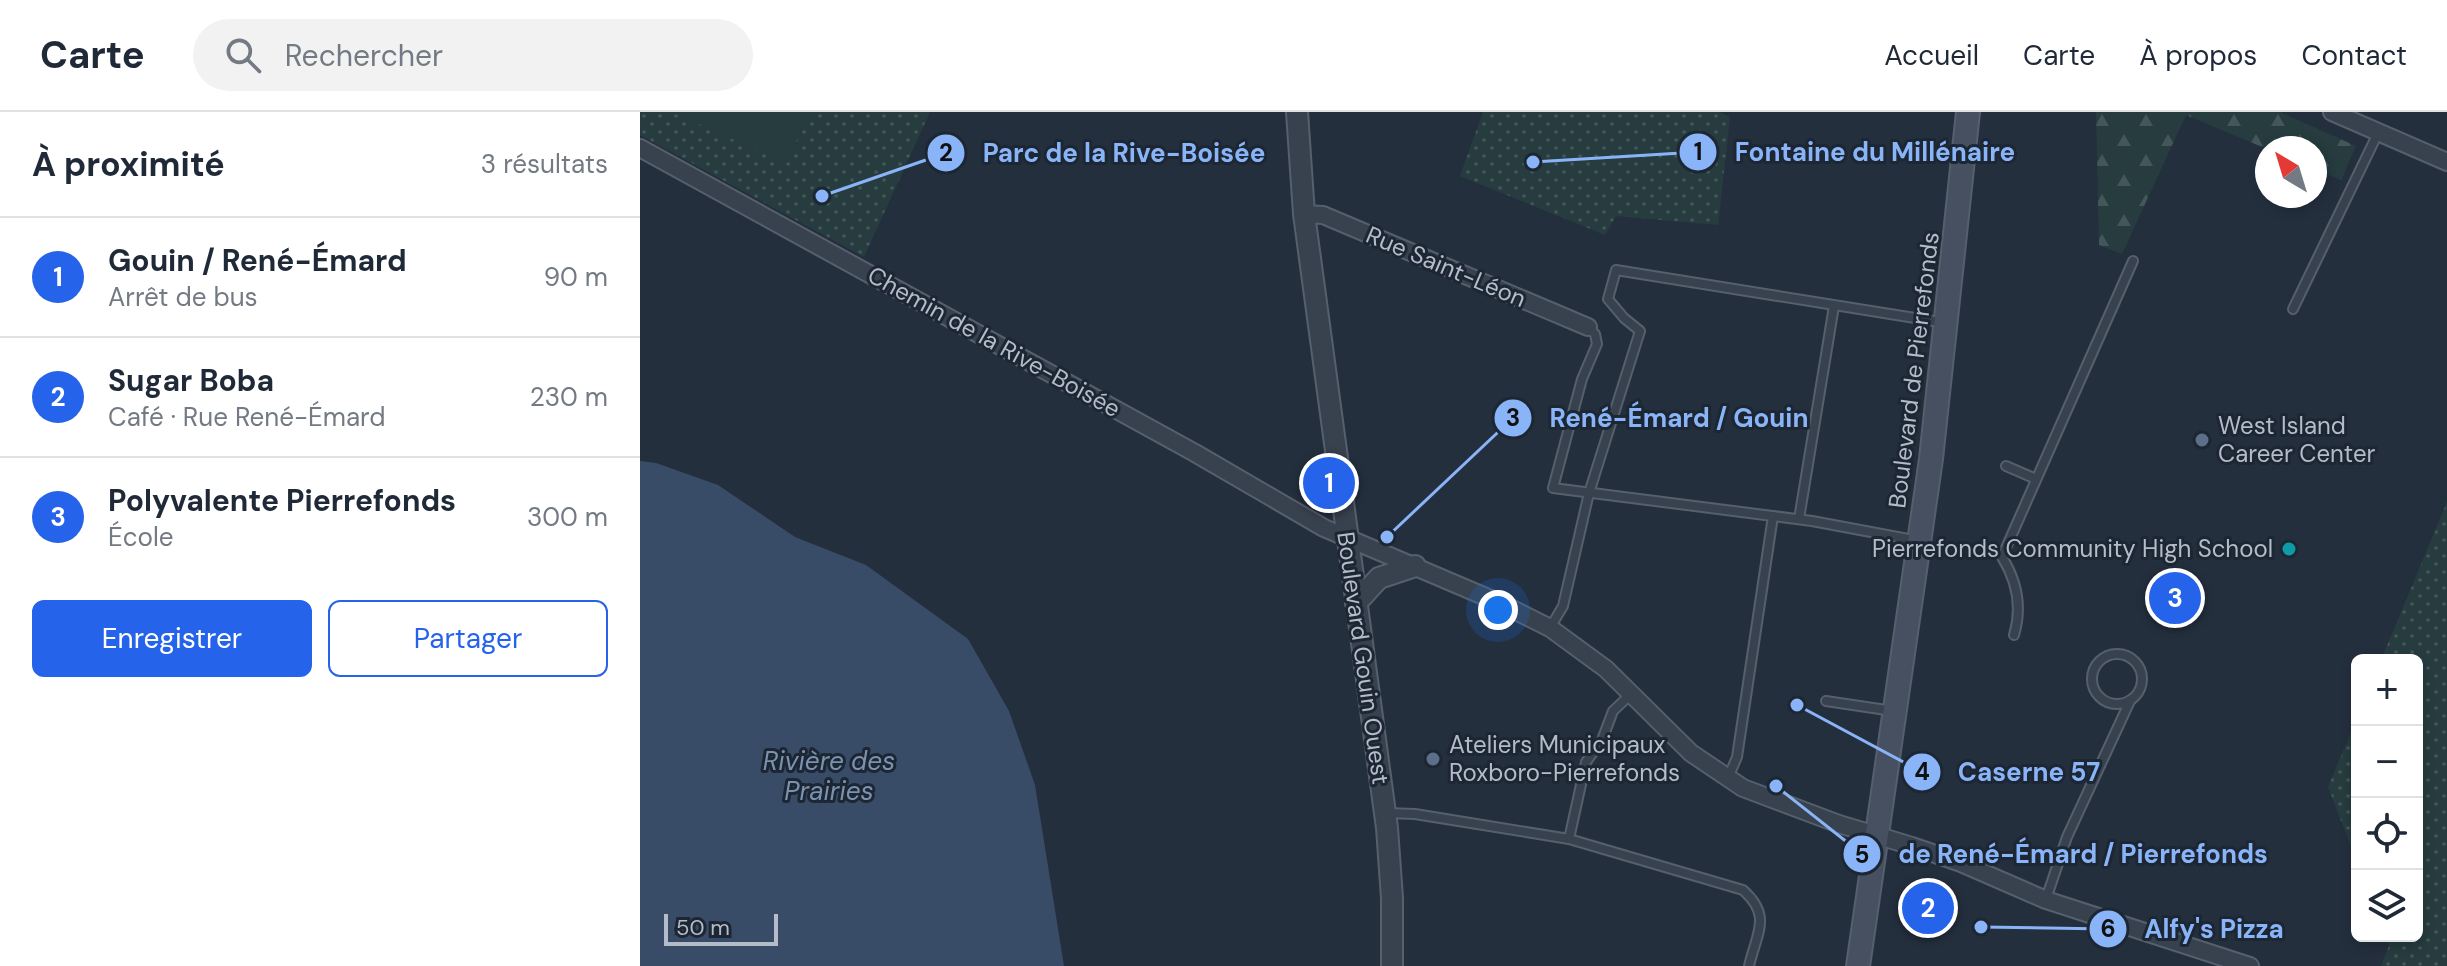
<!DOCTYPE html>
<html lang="fr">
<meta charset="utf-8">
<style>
body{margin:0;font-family:"DM Sans",sans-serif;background:#f2f2f3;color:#1f2937}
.controls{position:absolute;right:24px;bottom:24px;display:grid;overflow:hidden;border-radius:12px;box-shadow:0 4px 12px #0003}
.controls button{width:72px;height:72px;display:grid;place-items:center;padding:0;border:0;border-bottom:2px solid #e0e1e3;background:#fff;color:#1f2937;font:40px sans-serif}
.compass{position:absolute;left:1615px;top:24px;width:72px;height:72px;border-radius:50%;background:#fff;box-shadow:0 4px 12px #0003;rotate:322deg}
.scale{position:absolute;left:24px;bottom:20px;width:114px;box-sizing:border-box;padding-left:8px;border:4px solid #b4bcc9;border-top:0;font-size:22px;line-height:28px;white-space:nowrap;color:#b4bcc9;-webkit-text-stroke:6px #1d2633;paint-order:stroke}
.you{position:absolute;left:858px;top:498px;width:28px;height:28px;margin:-20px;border:6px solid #fff;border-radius:50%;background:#1a73e8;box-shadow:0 0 0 12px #1a73e833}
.badge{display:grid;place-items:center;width:52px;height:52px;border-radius:50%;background:#2563eb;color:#fff;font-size:26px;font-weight:700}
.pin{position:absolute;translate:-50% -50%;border:4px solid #fff;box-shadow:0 2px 8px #0006}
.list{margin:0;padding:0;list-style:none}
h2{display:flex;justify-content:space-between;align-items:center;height:104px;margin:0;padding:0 32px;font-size:34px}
h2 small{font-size:26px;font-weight:400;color:#747a83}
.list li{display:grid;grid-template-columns:52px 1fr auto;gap:24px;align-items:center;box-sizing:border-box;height:120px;padding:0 32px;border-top:2px solid #e0e1e3}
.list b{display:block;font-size:30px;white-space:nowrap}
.list p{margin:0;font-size:26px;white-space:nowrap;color:#747a83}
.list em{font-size:26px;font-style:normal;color:#747a83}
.actions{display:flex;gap:16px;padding:24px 32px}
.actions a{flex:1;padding:18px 0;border:2px solid #2563eb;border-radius:12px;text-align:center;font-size:28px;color:#2563eb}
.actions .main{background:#2563eb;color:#fff}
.icon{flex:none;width:44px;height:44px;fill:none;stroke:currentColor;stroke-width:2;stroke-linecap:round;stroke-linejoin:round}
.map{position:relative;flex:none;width:1807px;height:854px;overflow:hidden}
header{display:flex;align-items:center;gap:48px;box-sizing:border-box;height:112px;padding:0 40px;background:#fff;border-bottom:2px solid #e0e1e3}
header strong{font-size:38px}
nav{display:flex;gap:44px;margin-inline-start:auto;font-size:28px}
.search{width:560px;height:72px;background:#f2f2f3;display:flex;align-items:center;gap:20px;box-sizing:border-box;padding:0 28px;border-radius:44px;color:#747a83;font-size:30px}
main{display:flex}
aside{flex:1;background:#fff}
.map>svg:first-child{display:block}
</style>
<header>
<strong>Carte</strong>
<div class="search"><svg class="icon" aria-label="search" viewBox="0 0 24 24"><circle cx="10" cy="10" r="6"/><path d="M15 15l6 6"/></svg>Rechercher</div>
<nav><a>Accueil</a><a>Carte</a><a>À propos</a><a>Contact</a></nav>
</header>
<main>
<aside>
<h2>À proximité<small>3 résultats</small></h2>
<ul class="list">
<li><span class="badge">1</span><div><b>Gouin / René-Émard</b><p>Arrêt de bus</p></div><em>90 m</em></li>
<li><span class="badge">2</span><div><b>Sugar Boba</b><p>Café · Rue René-Émard</p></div><em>230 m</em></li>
<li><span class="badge">3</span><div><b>Polyvalente Pierrefonds</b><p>École</p></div><em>300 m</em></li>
</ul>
<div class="actions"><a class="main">Enregistrer</a><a>Partager</a></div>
</aside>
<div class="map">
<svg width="1807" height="854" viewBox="0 0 1807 854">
<defs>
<pattern id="forest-firs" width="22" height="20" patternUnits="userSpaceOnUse" patternTransform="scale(2)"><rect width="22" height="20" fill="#263c3f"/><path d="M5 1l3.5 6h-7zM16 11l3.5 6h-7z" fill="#435659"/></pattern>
<pattern id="park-dots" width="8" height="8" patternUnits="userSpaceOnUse" patternTransform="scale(2)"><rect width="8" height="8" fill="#263c3f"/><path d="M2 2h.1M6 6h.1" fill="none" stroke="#435659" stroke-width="1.8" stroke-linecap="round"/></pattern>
</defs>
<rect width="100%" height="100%" fill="#242f3e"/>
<path fill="url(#forest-firs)" d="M1456 0H1640L1716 34 1701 68 1675 57V36L1627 37 1546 3 1482 142 1459 133Z"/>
<g fill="url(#park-dots)">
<path d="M0 0H290L224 145 0 23Z"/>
<path d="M843 0H1079L1090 5 1078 113 976 104 965 123 820 64Z"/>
<path d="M1807 390V854H1741L1749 834 1745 824H1777V548H1741Z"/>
<path d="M1717 606V750L1688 675Z"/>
</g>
<path fill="#263c3f" d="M31 0H169L147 51Z"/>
<path fill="#394c67" d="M0 349 16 351 78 373 155 425 226 453 328 527 369 599 395 673 424 854H0Z"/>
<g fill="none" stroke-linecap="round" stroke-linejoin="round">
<g stroke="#565f6c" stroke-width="12">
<g id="service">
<path d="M1653 197 1738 21"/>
<path d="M948 215 955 222 957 232 942 267 913 376 1172 409 1279 429"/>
<path d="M1366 354 1396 367"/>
<path d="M1159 407 1194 194"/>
<path d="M910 516 923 494 949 381 1000 219 984 206 968 187 976 158 1306 211"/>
<path d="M1374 523C1382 496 1377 469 1362 445L1493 149"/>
<circle cx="1477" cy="567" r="25"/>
<path d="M1186 589 1253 599"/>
<path d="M1088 666 1097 645 1133 404"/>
<path d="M746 701 775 702 929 727 1103 778C1132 804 1117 820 1109 854"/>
<path d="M929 727 946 650 962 628 973 599 991 582"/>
<path d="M1406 787 1427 725 1490 589"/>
</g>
</g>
<g stroke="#565f6c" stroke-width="20">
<g id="minor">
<path d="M1692 0 1807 50"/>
<path d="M0 36 555 341 684 416 860 491 910 516 966 557 1051 641 1103 676 1199 712 1272 734 1321 751 1406 788 1610 854"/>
<path d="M664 102 683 103 948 215"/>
</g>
</g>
<g stroke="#565f6c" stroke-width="24">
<g id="tertiary">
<path d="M657 0 664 102 747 716 752 786V854"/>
<path d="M716 491 739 466 775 454"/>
</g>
</g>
<g stroke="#565f6c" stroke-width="26">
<path id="secondary" d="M1218 854 1291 347 1328 0"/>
</g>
<use href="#service" stroke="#38414e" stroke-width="8"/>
<use href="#minor" stroke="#38414e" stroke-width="16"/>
<use href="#tertiary" stroke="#38414e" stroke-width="20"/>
<use href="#secondary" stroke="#465061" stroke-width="22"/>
</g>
<g fill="#5c6f8a" stroke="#1d2633" stroke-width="3">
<circle cx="1562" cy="328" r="8"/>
<circle cx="793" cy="647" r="8"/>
</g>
<circle fill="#0f9aa8" stroke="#1d2633" stroke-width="3" cx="1649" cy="437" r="8"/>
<g text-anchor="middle" stroke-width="6" stroke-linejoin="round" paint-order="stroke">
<g font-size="24" fill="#b4bcc9" stroke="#1d2633">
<text transform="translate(806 155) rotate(23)" y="8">Rue Saint-Léon</text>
<text transform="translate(354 230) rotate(29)" y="8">Chemin de la Rive-Boisée</text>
<text transform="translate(1274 258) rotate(-83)" y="8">Boulevard de Pierrefonds</text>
<text transform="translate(723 546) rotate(82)" y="8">Boulevard Gouin Ouest</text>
</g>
<g font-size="24" fill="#b4bcc9" stroke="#1d2633" text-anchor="start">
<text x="1578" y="322">West Island<tspan x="1578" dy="28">Career Center</tspan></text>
<text x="1633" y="445" text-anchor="end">Pierrefonds Community High School</text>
<text x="809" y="641">Ateliers Municipaux<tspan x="809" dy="28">Roxboro-Pierrefonds</tspan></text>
</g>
<g font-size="26" font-style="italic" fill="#7c92b1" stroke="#1d2633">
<text x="189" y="658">Rivière des<tspan x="189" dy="30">Prairies</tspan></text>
</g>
</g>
<path fill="none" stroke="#8ab4f8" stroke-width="3" d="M893 50L1058 40M182 84L306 41M747 425L873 306M1157 593L1282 660M1136 674L1222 742M1341 815L1468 817"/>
<g fill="#8ab4f8" stroke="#1d2633" stroke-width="3">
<circle cx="893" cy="50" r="8"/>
<circle cx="182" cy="84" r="8"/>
<circle cx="747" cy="425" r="8"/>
<circle cx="1157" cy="593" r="8"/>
<circle cx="1136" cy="674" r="8"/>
<circle cx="1341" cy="815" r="8"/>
<circle cx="1058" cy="40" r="20"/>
<circle cx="306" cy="41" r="20"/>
<circle cx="873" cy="306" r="20"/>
<circle cx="1282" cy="660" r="20"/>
<circle cx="1222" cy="742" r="20"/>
<circle cx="1468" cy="817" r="20"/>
</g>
<g font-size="24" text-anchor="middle" font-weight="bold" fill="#111">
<text x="1058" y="48">1</text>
<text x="306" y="49">2</text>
<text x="873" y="314">3</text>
<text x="1282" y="668">4</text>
<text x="1222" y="751">5</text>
<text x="1468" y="825">6</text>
</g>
<g font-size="26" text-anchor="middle" font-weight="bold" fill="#8ab4f8" stroke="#1d2633" stroke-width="6" stroke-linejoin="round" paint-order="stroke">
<text x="1235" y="49">Fontaine du Millénaire</text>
<text x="484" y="50">Parc de la Rive-Boisée</text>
<text x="1039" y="315">René-Émard / Gouin</text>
<text x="1389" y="669">Caserne 57</text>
<text x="1443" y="751">de René-Émard / Pierrefonds</text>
<text x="1574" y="826">Alfy's Pizza</text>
</g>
</svg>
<div class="controls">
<button>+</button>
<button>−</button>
<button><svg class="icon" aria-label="locate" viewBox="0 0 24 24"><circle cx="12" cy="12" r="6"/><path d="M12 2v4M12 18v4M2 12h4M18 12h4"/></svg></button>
<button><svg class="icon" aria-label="layers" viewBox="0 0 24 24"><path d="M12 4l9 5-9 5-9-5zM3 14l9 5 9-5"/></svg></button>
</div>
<svg class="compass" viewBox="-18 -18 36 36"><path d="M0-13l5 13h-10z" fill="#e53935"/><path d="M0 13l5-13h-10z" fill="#747a83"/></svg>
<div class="scale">50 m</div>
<div class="you"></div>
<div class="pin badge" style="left:689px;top:371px">1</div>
<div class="pin badge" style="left:1288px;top:796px">2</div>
<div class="pin badge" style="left:1535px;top:486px">3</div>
</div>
</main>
